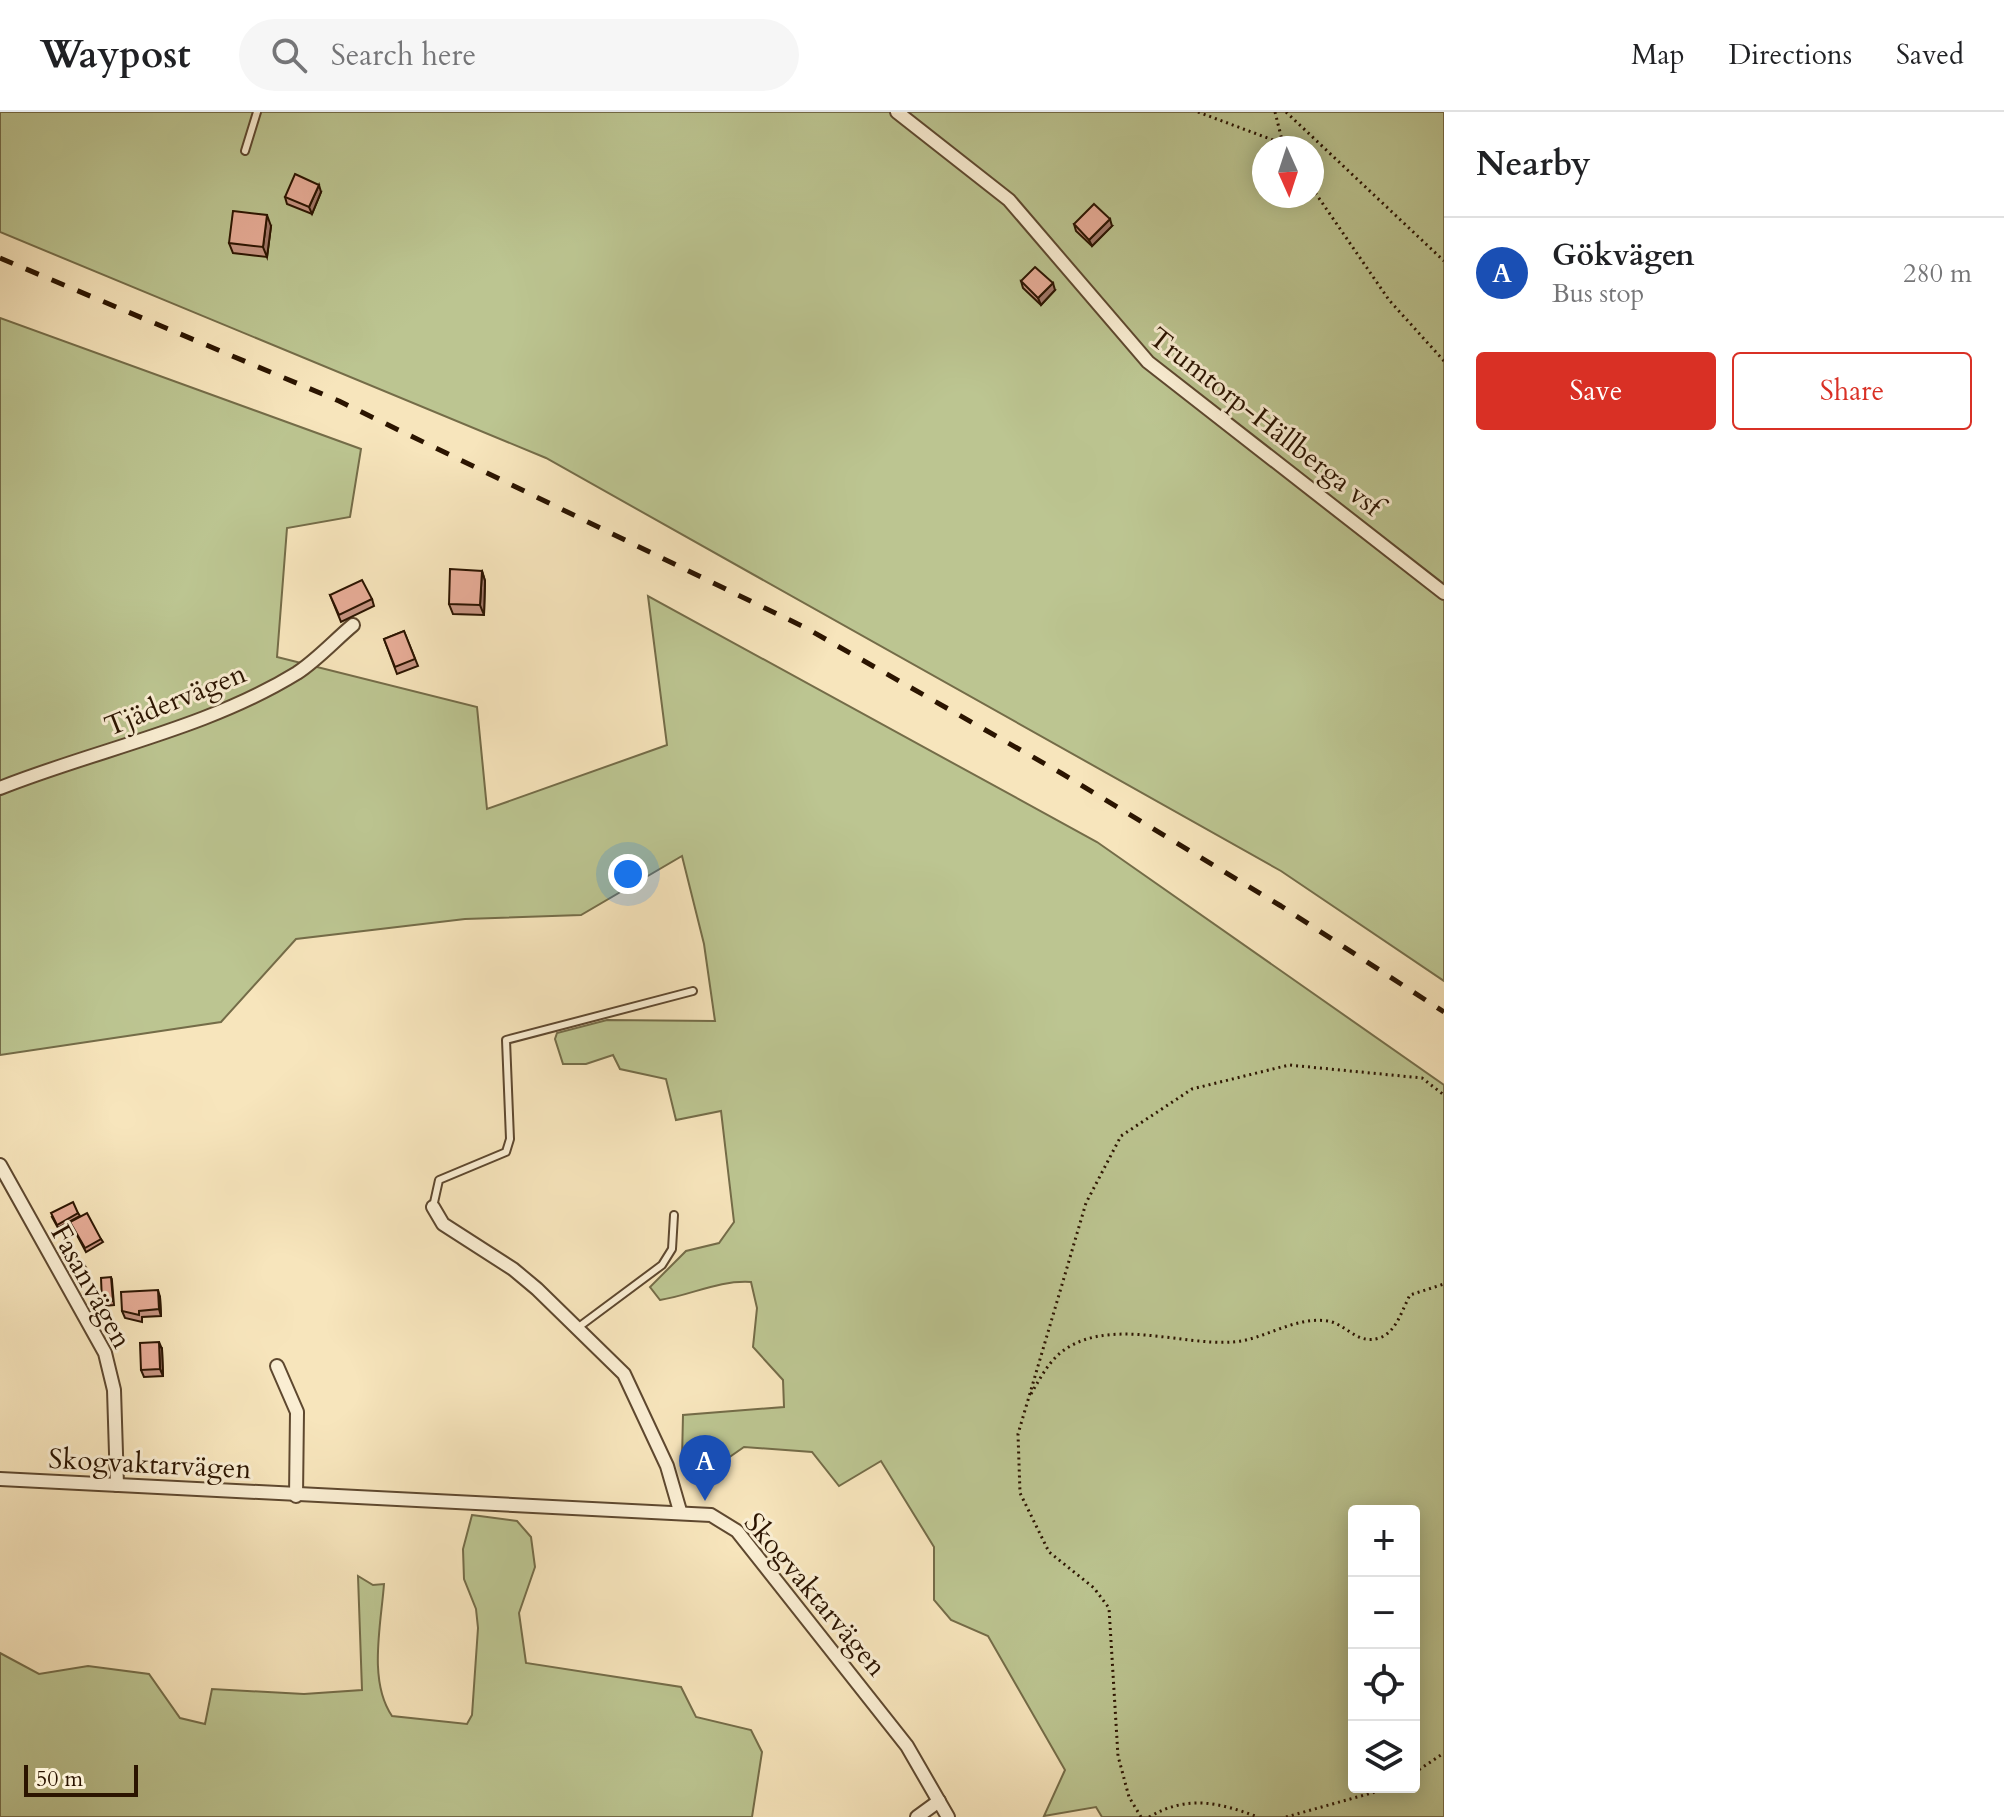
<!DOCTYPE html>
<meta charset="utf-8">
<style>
body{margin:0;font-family:Cardo,serif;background:#f6f6f6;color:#202124}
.controls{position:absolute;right:24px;bottom:24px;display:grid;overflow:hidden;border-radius:8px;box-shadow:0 4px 20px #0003}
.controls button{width:72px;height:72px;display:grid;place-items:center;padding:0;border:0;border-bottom:2px solid #e0e0e0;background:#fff;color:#202124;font:40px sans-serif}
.compass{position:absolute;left:1252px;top:24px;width:72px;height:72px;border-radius:50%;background:#fff;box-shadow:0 4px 20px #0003;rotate:177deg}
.scale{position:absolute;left:24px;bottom:20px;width:114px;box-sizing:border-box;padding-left:8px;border:4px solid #2b1400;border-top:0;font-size:22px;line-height:28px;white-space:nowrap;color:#2b1400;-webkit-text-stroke:6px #faeed3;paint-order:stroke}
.you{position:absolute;left:628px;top:762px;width:28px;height:28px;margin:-20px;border:6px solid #fff;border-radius:50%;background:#1a73e8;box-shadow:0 0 0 12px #1a73e833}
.badge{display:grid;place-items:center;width:52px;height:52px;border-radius:50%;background:#d93025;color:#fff;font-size:26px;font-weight:700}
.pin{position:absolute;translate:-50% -66px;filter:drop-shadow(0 2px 4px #0008)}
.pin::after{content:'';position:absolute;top:42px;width:28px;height:24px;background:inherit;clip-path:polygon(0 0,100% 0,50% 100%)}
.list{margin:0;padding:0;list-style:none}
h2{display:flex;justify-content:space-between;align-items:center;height:104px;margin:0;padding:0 32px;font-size:34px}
h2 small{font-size:26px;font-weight:400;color:#757577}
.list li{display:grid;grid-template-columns:52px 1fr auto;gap:24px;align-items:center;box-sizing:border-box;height:112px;padding:0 32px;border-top:2px solid #e0e0e0}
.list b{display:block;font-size:30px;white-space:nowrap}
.list p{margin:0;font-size:26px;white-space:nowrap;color:#757577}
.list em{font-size:26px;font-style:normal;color:#757577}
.actions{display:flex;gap:16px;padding:24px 32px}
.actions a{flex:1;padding:18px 0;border:2px solid #d93025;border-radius:8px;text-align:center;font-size:28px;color:#d93025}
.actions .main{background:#d93025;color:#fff}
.icon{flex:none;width:44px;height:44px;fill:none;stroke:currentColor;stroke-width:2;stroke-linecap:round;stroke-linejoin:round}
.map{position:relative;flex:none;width:1444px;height:1705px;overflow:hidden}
header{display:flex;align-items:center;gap:48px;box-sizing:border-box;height:112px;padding:0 40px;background:#fff;border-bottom:2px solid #e0e0e0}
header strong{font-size:38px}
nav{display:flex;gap:44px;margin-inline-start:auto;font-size:28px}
.search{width:560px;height:72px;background:#f6f6f6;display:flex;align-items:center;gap:20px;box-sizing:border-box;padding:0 28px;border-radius:44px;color:#757577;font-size:30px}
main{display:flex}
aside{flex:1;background:#fff}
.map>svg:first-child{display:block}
</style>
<header>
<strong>Waypost</strong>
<div class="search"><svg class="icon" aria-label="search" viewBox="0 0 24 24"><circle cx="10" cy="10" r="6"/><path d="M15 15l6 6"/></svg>Search here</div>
<nav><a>Map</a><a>Directions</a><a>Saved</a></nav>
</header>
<main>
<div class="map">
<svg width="1444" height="1705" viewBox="0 0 1444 1705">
<rect width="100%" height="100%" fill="#f7e5bc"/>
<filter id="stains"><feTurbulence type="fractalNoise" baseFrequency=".0025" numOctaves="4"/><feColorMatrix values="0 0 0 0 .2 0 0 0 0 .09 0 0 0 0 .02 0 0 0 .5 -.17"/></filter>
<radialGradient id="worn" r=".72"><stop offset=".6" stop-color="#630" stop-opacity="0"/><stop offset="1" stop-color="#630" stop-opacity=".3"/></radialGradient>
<g fill="#bcc591" stroke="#746c48" stroke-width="2" fill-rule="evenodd">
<path d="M0 0H1444V869L1281 759 546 346 0 120ZM1264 36H1312V84H1264Z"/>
<path d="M0 206 361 337 350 405 287 416 277 545 477 595 487 697 667 633 648 484 1097 730 1444 973V1705H1102L1096 1695 1044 1704 1065 1658 988 1524 951 1508 934 1488V1435L881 1349 839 1374 812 1340 744 1335 695 1369 682 1348 683 1303 784 1295 783 1268 753 1235 757 1196 751 1170C718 1168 692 1183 660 1188L650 1175 686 1139 719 1131 734 1110 721 999 676 1008 666 967 620 957 613 943 586 952H563L555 927 557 921 607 908 715 909 704 832 682 744 581 803 465 807 296 827 221 910 0 943ZM1354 1399H1414V1675H1354Z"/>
<path d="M472 1403 517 1409 531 1425 535 1455 519 1501 526 1551 681 1575 696 1605 751 1618 762 1640 752 1705H0V1541L39 1562 88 1554 149 1562 180 1606 205 1612 212 1577 304 1582 362 1578 358 1464 373 1473 384 1472C381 1513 368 1569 392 1604L467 1612 472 1603 478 1516 476 1497 464 1467 463 1437Z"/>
</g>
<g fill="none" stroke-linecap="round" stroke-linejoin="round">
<g stroke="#5e482f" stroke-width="10">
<g id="service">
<path d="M245 39 257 0"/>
<path d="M433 1095 439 1068 506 1040 510 1027 506 928 693 879"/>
<path d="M576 1217 662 1153 672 1137 674 1103"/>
</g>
</g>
<g stroke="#5e482f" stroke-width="16">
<g id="minor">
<path d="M897 0 1009 88 1148 250 1444 481"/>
<path d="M0 676C98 637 206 617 297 561 317 548 335 528 353 513"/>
<path d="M0 1053 105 1241 114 1278 117 1373"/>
<path d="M433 1095 443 1112 513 1157 537 1177 624 1262 667 1354 680 1399"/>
<path d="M277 1254 297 1300 296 1384"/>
<path d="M0 1367 711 1403 737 1419 907 1634 948 1705"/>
<path d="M917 1705 939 1689"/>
</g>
</g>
<g stroke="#2b1400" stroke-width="3" stroke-dasharray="2 4" stroke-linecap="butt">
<path d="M1198 0 1281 31"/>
<path d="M1275 0 1284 36"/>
<path d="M1286 0 1444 149"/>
<path d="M1312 76 1389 188 1444 249"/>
<path d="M1031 1282C1039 1268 1047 1253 1059 1242 1105 1203 1180 1234 1233 1230 1264 1228 1294 1204 1328 1209 1346 1212 1357 1233 1379 1226 1396 1221 1402 1198 1410 1183L1444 1172"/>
<path d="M1414 1661 1444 1641"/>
<path d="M1141 1705 1129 1685 1118 1644 1109 1496 1094 1476 1049 1440 1020 1381 1018 1322 1086 1091 1121 1024 1192 977 1289 953 1422 966 1444 983"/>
<path d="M1149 1705C1187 1683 1218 1690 1258 1705"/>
<path d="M1286 1705 1393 1675"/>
</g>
<use href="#service" stroke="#faeed3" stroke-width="6"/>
<use href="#minor" stroke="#faeed3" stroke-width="12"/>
<path stroke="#2b1400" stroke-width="5" stroke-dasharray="14 14" stroke-linecap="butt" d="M0 146 339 289 806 516 1061 661 1281 794 1444 900"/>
</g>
<g fill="#c79482" stroke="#2b1400" stroke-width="2">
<path d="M321 80 312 102 287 92 285 85Z"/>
<path d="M1074 112 1112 114 1092 134 1076 119Z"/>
<path d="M271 114 267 145 233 141 229 131Z"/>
<path d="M1021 169 1055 178 1041 193 1023 176Z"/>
<path d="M482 459 485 469 484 503 453 502 449 492Z"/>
<path d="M330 483 372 487 374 494 341 510Z"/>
<path d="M404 519 418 554 397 562 384 527Z"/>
<path d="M78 1101 80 1104 58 1116 52 1105Z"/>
<path d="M70 1110 101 1127 103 1130 86 1140Z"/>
<path d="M72 1155 88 1159 89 1163 79 1169Z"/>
<path d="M112 1169 114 1193 104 1194 102 1190Z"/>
<path d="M160 1185 161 1204 142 1205V1210L125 1206 122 1199Z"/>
<path d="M162 1237 163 1264 144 1265 141 1258Z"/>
</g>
<g fill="#a2786a" stroke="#2b1400" stroke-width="2">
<path d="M319 73 321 80 312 102 309 95Z"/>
<path d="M267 103 271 114 267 145 263 135Z"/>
<path d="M1110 107 1112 114 1092 134 1089 128Z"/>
<path d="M1053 171 1055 178 1041 193 1038 186Z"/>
<path d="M482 459 485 469 484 503 480 493Z"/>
<path d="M158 1178 160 1185 161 1204 159 1197Z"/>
<path d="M159 1230 162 1237 163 1264 160 1257Z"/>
</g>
<g fill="#e7ac97" stroke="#2b1400" stroke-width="2">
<path d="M295 62 319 73 309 95 285 85Z"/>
<path d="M1094 92 1110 107 1089 128 1074 112Z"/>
<path d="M233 99 267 103 263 135 229 131Z"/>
<path d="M1035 155 1053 171 1038 186 1021 169Z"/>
<path d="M450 457 482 459 480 493 449 492Z"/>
<path d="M362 468 372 487 339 503 330 483Z"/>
<path d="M404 519 415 547 395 555 384 527Z"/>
<path d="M73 1090 78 1101 57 1113 51 1101Z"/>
<path d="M87 1101 101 1127 85 1136 70 1110Z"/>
<path d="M82 1149 88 1159 78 1165 72 1155Z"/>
<path d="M111 1165 113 1189 102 1190 101 1166Z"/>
<path d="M158 1178 159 1197 139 1199V1203L122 1199 121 1180Z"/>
<path d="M159 1230 160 1257 141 1258 140 1231Z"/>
</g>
<g text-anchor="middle" stroke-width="6" stroke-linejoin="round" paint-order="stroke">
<g font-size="28" fill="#2b1400" stroke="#faeed3">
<text transform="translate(1266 309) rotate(38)" y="10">Trumtorp-Hällberga vsf</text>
<text transform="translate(175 587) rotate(-22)" y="10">Tjädervägen</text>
<text transform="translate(92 1174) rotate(61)" y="10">Fasanvägen</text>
<text transform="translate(150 1351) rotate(3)" y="10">Skogvaktarvägen</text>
<text transform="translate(816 1482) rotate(50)" y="10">Skogvaktarvägen</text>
</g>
</g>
<rect width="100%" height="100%" filter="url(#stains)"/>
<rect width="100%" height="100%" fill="url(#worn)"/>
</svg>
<div class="controls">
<button>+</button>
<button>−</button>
<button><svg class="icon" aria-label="locate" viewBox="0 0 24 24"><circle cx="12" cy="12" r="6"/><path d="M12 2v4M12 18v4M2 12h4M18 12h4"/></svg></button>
<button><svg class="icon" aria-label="layers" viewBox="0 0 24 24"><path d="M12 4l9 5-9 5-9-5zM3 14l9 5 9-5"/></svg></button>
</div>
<svg class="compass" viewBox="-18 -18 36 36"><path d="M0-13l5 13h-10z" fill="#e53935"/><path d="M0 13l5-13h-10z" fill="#757577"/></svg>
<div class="scale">50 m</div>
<div class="you"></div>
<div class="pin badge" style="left:705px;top:1389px;background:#1a4fb4">A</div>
</div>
<aside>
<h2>Nearby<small></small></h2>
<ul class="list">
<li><span class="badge" style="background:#1a4fb4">A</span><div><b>Gökvägen</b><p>Bus stop</p></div><em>280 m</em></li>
</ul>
<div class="actions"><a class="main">Save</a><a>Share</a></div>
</aside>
</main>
